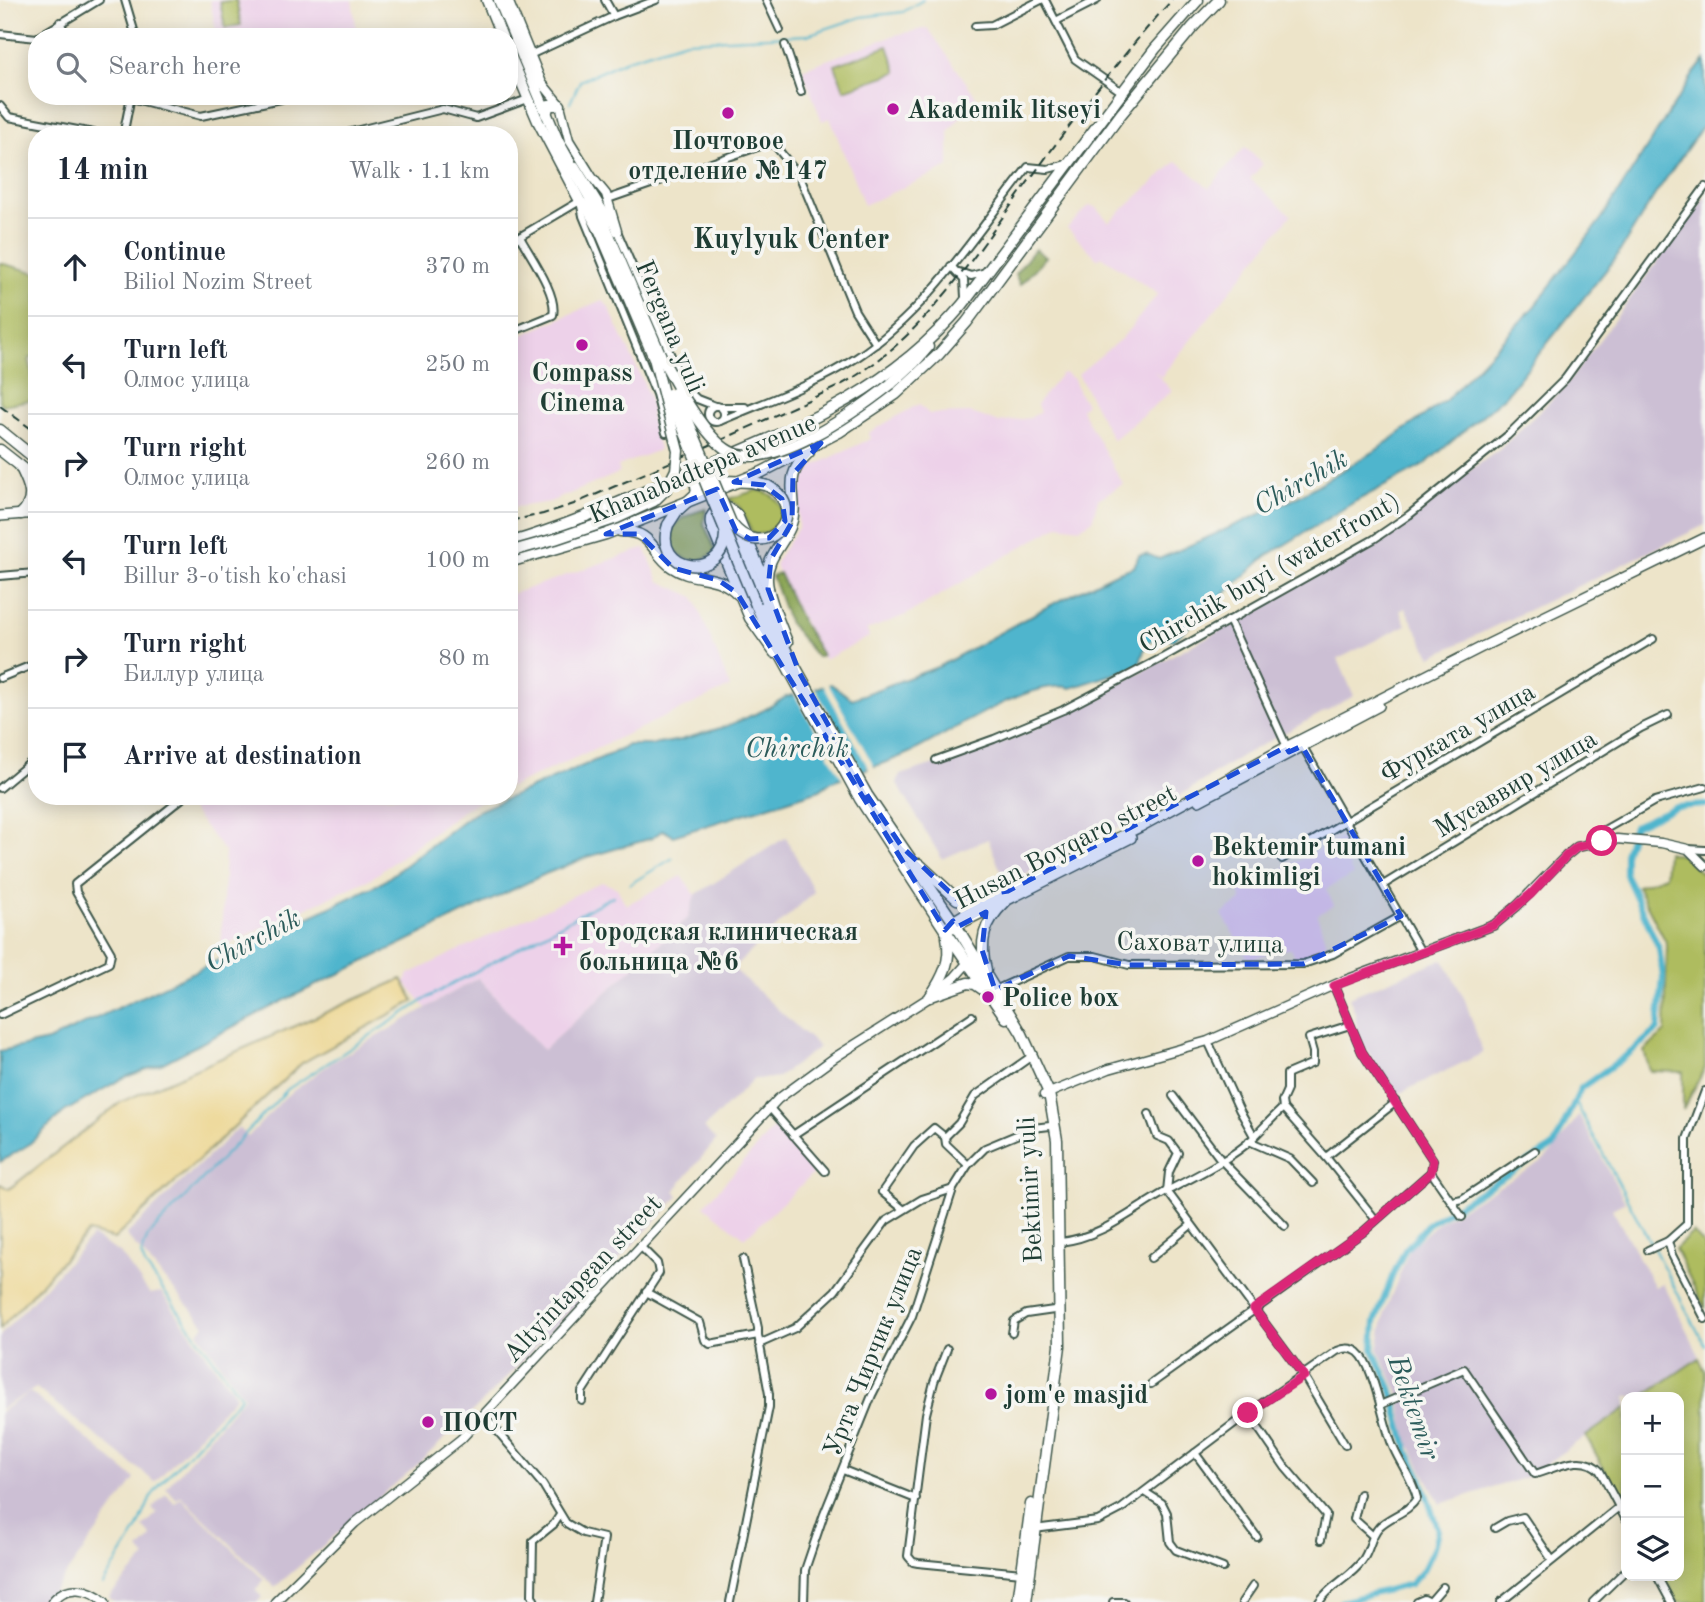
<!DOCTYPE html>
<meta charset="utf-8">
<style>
body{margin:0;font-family:"Old Standard TT",serif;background:#f6f6f7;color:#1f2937}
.controls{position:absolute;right:21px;bottom:21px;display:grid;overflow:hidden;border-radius:14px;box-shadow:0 4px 18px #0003}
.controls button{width:63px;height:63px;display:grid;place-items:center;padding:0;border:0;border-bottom:2px solid #e0e1e3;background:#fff;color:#1f2937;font:35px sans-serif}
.stop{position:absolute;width:21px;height:21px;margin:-16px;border:5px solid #db2777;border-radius:50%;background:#fff}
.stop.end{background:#db2777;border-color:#fff;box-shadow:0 2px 7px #0008}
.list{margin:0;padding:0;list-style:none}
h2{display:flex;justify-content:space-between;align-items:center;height:91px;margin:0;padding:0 28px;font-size:30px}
h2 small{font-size:23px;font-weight:400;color:#747a83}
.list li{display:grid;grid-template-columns:46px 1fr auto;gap:21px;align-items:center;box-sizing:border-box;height:98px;padding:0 28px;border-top:2px solid #e0e1e3}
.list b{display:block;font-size:26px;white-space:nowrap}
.list p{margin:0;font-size:23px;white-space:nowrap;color:#747a83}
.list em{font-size:23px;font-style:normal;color:#747a83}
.icon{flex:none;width:38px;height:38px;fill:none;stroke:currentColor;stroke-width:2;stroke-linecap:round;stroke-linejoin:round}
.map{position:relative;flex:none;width:1705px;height:1602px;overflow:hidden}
.search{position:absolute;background:#fff;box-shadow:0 4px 18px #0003;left:28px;top:28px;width:490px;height:77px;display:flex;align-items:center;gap:18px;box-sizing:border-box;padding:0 24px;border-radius:28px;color:#747a83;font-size:26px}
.panel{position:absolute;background:#fff;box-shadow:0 4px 18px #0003;left:28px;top:126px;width:490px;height:679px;border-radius:28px}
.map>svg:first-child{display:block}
</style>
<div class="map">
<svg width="1705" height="1602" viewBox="0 0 1705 1602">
<rect width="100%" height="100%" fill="#f6f6f2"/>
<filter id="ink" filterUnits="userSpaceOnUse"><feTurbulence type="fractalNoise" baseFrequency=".0143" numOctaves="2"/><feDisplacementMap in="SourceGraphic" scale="14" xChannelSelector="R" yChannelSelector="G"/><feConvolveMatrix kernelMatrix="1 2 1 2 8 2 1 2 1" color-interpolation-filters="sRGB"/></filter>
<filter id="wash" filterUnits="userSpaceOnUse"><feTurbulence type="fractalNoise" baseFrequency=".00686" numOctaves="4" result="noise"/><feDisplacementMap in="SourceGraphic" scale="28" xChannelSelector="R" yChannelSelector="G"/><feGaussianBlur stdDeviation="1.57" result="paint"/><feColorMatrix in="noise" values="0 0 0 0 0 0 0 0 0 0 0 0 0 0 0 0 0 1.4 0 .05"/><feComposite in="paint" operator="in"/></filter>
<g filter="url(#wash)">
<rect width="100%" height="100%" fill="#ede4c9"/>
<g fill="#edd1e9">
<path d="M210 0H352L358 37H273V35L217 37Z"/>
<path d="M928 28 977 98 949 131V167L864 205 830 118 822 121 802 69 895 35Z"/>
<path d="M1245 147 1263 164 1250 179 1291 215 1161 377 1153 370 1172 391 1113 440 1078 374 1122 338 1158 294 1101 256 1098 259 1067 228 1089 206 1096 207 1109 222 1177 161 1209 188Z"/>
<path d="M602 300 608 306 643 381 649 397 652 413 650 414 659 450 618 466 619 473 550 502 509 508V341Z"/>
<path d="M1065 373 1074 379 1079 393 1086 404 1081 409 1123 484 1098 499 1092 521 1080 528 1059 525 906 615 867 630 869 637 824 660 775 566 779 556 798 528 799 479 801 472 870 439 868 433 919 404 929 414 971 413 998 422 1030 418 1040 412 1037 405 1039 401 1061 374Z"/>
<path d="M645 548 659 581 694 597 730 687 509 788V595Z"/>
<path d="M201 796H492L466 808 372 878 221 947 225 852 189 807Z"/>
<path d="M1347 835 1357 858 1348 864 1353 875 1326 889 1334 905 1317 915 1327 946 1324 952 1298 962 1291 949H1275L1253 959H1248L1222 914 1242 900 1239 892Z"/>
<path d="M682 876 695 895 688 918 543 1050 478 978 426 1008 405 982 409 974 602 882 617 888 626 905Z"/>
<path d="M777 1124 816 1171 745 1238 704 1206Z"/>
</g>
<g fill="#ccbfd4">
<path d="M1705 197V525L1431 657 1405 608 1400 611 1406 625 1338 659 1354 696 1243 755 1175 799 1006 884 988 839 942 859 897 783 900 775 1012 739 1217 632 1406 524 1470 470 1499 450 1564 388Z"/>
<path d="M786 837 814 892 733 968 819 1047 777 1078 754 1079 704 1128 716 1140 675 1190 679 1196 487 1398 417 1465 275 1587 181 1496 177 1499 166 1488 244 1397 198 1332 205 1325 126 1235 238 1128 248 1137 285 1097 331 1063 478 978 543 1050 688 918 695 895Z"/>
<path d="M1440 960 1444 961 1465 1000 1483 1053 1398 1094 1359 1040 1355 1012 1349 997Z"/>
<path d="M1579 1115 1625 1202 1612 1209 1655 1287 1663 1283 1698 1353 1699 1358 1642 1397H1626V1408L1527 1477 1440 1504 1407 1440 1398 1392 1378 1350 1385 1312 1410 1248 1439 1222 1541 1162 1552 1152Z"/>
<path d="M92 1236 120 1253 150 1294 161 1292 236 1396 155 1482 36 1388 0 1409V1336Z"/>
<path d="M30 1392 135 1479 46 1602H0V1412Z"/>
<path d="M166 1494 175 1503 181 1498 264 1580 255 1590 262 1597 257 1602H114L109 1597 146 1557 139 1550 152 1537 143 1527 157 1513 152 1508Z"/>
</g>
<g fill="#aebc5e" stroke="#667c49" stroke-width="2">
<path d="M236 0 241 25 225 28 220 2Z"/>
<path d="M888 46 897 72 844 90 835 65Z"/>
<path d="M0 263 37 273V357L29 358 37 399 3 405 0 402Z"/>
<path d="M757 490C790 495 791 532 753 535L739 506 728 499Z"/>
<path d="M706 509 704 524 716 551C685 580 651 534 685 517 691 513 699 511 706 509Z"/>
<path d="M1667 852 1683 856 1703 874 1705 887V1068L1683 1110V1072L1650 1071 1644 1051 1665 1032 1667 944 1637 886 1665 876Z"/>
<path d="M1693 1232 1705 1246V1309L1675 1249Z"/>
<path d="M1699 1358 1705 1371V1602H1678L1663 1576H1679V1397H1642Z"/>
<path d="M1626 1408V1509L1586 1436Z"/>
</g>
<g fill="#8aa455" stroke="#547044" stroke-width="2">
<path d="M1035 249 1046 257 1020 285 1015 274Z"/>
<path d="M779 573 801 620 822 655 817 657 789 623 772 576Z"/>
</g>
<path fill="#eeda9e" stroke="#868c69" stroke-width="2" d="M402 979 414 1001 302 1063 114 1239 88 1232 0 1329V1184L9 1189 121 1102Z"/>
<path fill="#4fb5cd" stroke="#377980" stroke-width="2" d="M1705 60V123L1656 193 1615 259 1505 396 1424 465 1356 501 1265 557 1174 640 1158 637 1146 644 1139 666 1071 688C1032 677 950 733 913 751 888 763 859 771 832 781L820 790 673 836 663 830 652 838 591 856 545 874 275 1005 161 1064 123 1078 64 1112 28 1145 0 1162V1051L48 1041 383 882 473 813 622 749 628 745H652L681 740 727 726 762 711 786 697 831 684 852 699 940 666 1045 608 1116 573 1134 567 1139 555 1147 554 1159 559 1292 500 1375 451 1446 400 1533 308 1602 218 1694 73Z"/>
<g fill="#ede4c9">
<path d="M827 682 875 768 870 771 822 683Z"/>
<path d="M814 686 863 773 843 780 793 692Z"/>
</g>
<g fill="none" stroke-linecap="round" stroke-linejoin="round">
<g stroke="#4fb5cd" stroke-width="2">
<path d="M570 103 580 81 631 58 686 41 807 35 861 17 903 12 923 0"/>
<path d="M630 884 673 858"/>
<path d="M1576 1103 1651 1244"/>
<path d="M1654 1249 1705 1345"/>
<path d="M103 1584 137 1530 151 1497 162 1482 241 1397 145 1265 141 1255 148 1236 288 1089 429 997 613 896"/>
<path d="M93 1602V1601"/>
</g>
<path stroke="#4fb5cd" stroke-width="6" d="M1341 1602 1411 1584 1423 1570 1434 1547 1438 1530 1420 1475 1408 1452 1391 1388 1373 1350 1375 1322 1392 1277 1405 1250 1428 1224 1554 1146 1581 1088 1631 1052 1658 1029 1663 977 1659 948 1625 873V854L1634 826 1676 807 1705 805"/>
</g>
</g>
<g filter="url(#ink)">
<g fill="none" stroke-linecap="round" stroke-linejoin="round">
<g stroke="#3e564a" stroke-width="10">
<g id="minor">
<path d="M125 0 136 37"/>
<path d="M605 0 614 16"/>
<path d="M766 0 780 30"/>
<path d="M1045 0 1075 59 1122 92"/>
<path d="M1056 21 1097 0"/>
<path d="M60 22 66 34 95 37"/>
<path d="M975 26 992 25 1041 0"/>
<path d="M0 34 37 38"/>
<path d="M38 37 99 0"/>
<path d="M785 45 801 92"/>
<path d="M530 55 614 16 656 0"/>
<path d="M131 98 201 116 281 99"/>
<path d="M0 106 9 117 104 135"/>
<path d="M127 135 124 131 131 96"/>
<path d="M339 135 443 109 476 118 528 99"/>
<path d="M576 165 617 231 685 388 697 399 715 406"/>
<path d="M608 199 763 145 774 144 800 177 855 311 876 344"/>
<path d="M509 243 580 201 583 216 656 394 666 433 686 426"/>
<path d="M951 266 964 280 965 297"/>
<path d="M959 272 971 276 986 272"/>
<path d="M509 333 548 317 553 315C558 294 530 256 520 237"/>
<circle cx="716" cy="414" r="8"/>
<path d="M721 407H745"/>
<path d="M720 421C766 401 815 385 856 358 928 311 976 233 1028 167L1048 169 1067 164"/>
<path d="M0 576 35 573"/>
<path d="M34 602 37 558"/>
<path d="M1229 620 1287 747"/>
<path d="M0 678 37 663"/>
<path d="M1302 745 1421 952"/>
<path d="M936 760 994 739 1063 710 1162 658 1374 539 1409 515 1507 436 1565 379 1705 187"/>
<path d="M0 788 37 757"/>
<path d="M1587 844 1590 838 1655 801 1705 787"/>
<path d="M1688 849 1705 850"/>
<path d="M1282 859 1653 639"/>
<path d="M1383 885 1641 728 1668 715"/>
<path d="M1334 986 1362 1052 1433 1160 1431 1172 1462 1217"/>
<path d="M995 990 1069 956H1095L1129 965 1303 964 1333 954 1401 916"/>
<path d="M0 1015 109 963 111 953 76 892 75 884 185 796"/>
<path d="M1208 1041 1239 1109 1254 1136"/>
<path d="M1173 1096 1221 1160 1285 1226"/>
<path d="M769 1107 825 1171"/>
<path d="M1283 1108 1326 1157 1376 1220"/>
<path d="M1283 1108 1282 1101 1287 1090V1074L1313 1063V1052L1309 1038 1350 1025"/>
<path d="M1149 1114 1157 1136 1169 1141 1178 1153 1169 1172 1167 1191 1304 1376 1345 1445"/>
<path d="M793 1135 972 1016"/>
<path d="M945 1137 946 1144 968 1165"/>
<path d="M1249 1141 1290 1159 1313 1183"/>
<path d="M1326 1157 1396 1102"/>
<path d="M1453 1201 1462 1199 1535 1151"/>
<path d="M903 1209 882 1192 914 1146 934 1128 945 1137 959 1123 975 1096 1029 1058"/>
<path d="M1668 1241 1672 1255 1705 1319"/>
<path d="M1060 1242C1100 1238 1131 1211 1165 1192 1190 1179 1233 1158 1252 1139 1262 1129 1272 1118 1283 1108"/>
<path d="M1648 1250 1668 1241 1687 1224V1139L1705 1091"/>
<path d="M1151 1258 1191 1225"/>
<path d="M646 1292 700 1322 705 1340 710 1344 758 1335"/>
<path d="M1012 1333 1014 1321 1026 1314 1054 1310"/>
<path d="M759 1344 795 1328 835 1291 886 1221 922 1199 953 1189"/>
<path d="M947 1349 934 1382 926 1414 908 1556 913 1562 918 1563 1022 1573"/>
<path d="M1151 1384 1363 1232 1431 1172"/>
<path d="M582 1401V1392L659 1273 657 1263 640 1246"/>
<path d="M1380 1405 1464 1369 1535 1474C1556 1468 1583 1452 1600 1471L1626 1520"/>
<path d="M1248 1413 1285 1467 1326 1515 1321 1540"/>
<path d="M484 1415 543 1485 566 1523 583 1533 604 1538 594 1602"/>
<path d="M1195 1453 1257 1537"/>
<path d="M843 1470 916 1499"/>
<path d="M1145 1492 1162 1503 1167 1513 1170 1542 1176 1550 1223 1568"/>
<path d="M1360 1494 1354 1519 1373 1536"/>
<path d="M1495 1528 1507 1521 1523 1517 1552 1560"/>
<path d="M1034 1529 1098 1521 1121 1509 1248 1413 1337 1351C1344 1348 1351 1347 1358 1352 1375 1366 1383 1427 1394 1449 1401 1465 1413 1480 1417 1498 1408 1513 1391 1515 1379 1527 1370 1537 1370 1551 1362 1561 1350 1578 1330 1585 1319 1602"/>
<path d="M1657 1576 1671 1602"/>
<path d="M535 1602 532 1595 533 1541 554 1524 560 1515"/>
<path d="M730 1602 769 1407V1394L758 1335V1328L743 1259"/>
<path d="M804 1602 805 1570 824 1514 872 1395 912 1316 953 1189 968 1165 985 1148 1033 1128 1050 1126"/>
<path d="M1113 1602H1124"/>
<path d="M1242 1602 1253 1586"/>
<path d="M1417 1602 1424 1599 1430 1602"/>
<path d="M1430 1602 1443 1587"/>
<path d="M1501 1602 1619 1507"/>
<path d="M1593 1602 1626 1570"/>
</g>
</g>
<g stroke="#3e564a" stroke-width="11">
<g id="tertiary">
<path d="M508 0 542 83 560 105 569 140 592 177 606 194 617 231"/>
<path d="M1044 1095 1109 1069 1208 1041 1343 981 1494 925 1517 906 1566 856 1577 847 1617 839 1661 843 1688 849 1705 866"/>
<path d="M52 1602C66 1584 89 1587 105 1602"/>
<path d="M275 1602 355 1523 461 1439 778 1099 834 1058 930 997 955 977 971 959"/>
</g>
</g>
<g stroke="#3e564a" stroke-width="12">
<g id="secondary">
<path d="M0 516 37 513"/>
<path d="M1199 801 1379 706"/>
<path d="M950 929 1131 838"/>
<path d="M945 930 953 921 974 908 1140 827 1286 747 1482 647 1705 538"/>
</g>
</g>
<g stroke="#3e564a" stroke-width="13">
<g id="primary">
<path d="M487 0 502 37"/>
<path d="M499 0 558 141 604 223 661 356"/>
<path d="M509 53 538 121 580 201 589 211 600 231 654 358"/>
<path d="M546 114 549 105H560"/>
</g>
</g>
<g stroke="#3e564a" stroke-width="13">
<g id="trunk">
<path d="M891 384 915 362 928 347"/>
<path d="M0 430 37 460"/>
<path d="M0 450 37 479"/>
<path d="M724 460 718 470 725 481 751 482 768 486"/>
<path d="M20 466C29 484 37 499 21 514"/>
<path d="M731 524 774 629 867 795 957 927 1022 1034 1049 1093 1057 1140 1060 1346 1026 1602"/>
<path d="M668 525 677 511 697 493 695 480 683 476"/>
<path d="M620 531C653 531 651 552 672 567 694 582 717 572 738 594"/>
<path d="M509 543C567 526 623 501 679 477 787 431 885 397 963 304L1155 49 1198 0"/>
<path d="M509 562 606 534 762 472 839 432 896 394 939 354 967 322 1121 114 1193 27 1219 0"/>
<path d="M768 589 737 515 728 508C717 508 709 514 711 525L750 618 775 653"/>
<path d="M756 605 768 631 860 799 945 930 1006 1018"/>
<path d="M787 642C781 627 767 595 767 580 766 558 782 546 790 527 802 497 778 481 809 452"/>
<path d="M919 864 957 899 970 901 1008 891"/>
<path d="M986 970C979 942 983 923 1005 902"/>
<path d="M931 996 968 983 975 984 985 991"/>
<path d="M930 997C943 977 952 961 947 937"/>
<path d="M1018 1602 1031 1504"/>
</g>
</g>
<use href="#minor" stroke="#fff" stroke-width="6"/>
<use href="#tertiary" stroke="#fff" stroke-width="8"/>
<use href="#secondary" stroke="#fff" stroke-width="9"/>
<use href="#primary" stroke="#fff" stroke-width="10"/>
<use href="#trunk" stroke="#fff" stroke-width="10"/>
<g stroke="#1f3d34" stroke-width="2" stroke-dasharray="10 5" stroke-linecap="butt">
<path d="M0 406 37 433"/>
<path d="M509 521 543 514 574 504 717 442 839 386C919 342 968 265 1020 193 1068 127 1117 60 1172 0"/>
</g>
<g stroke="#3e564a" stroke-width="13" stroke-linecap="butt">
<g id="trunk-bridge">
<path d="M661 356C674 381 704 437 729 451 770 474 858 410 891 384"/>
<path d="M676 392 731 523C763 567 814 512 768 486"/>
<path d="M669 394 756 605"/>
<path d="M668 525C652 572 724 582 725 534"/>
<path d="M509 552 555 539 617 518 654 501 667 488 676 470 678 451 654 358"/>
</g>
</g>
<use href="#trunk-bridge" stroke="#fff" stroke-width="10"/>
</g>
</g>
<g fill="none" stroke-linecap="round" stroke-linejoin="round" filter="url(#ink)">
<path stroke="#db2777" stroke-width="9" d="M1248 1413 1304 1376 1254 1309 1363 1232 1431 1172 1433 1160 1362 1052 1334 986 1494 925 1531 894 1566 856 1577 847 1602 841"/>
</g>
<path fill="#1d4ed8" fill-opacity="0.2" stroke="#1d4ed8" stroke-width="5" stroke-dasharray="14 9" stroke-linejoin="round" d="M821 443 793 474 792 522 771 559 768 589 799 672 867 795 902 847 957 899 1008 891 1286 747 1289 752 1302 746 1401 916 1303 964 1129 965 1069 956 995 990 982 950 986 912 957 927 953 921 945 930 737 593 718 580 673 568 639 534H606L717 489 736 531 750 539 769 538 785 521 782 499 764 485 734 482Z"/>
<g fill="#b5179e" stroke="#f6f6f2" stroke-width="2.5">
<circle cx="893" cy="109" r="7"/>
<circle cx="728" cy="113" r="7"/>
<circle cx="582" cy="345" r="7"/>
<circle cx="1198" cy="861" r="7"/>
<path d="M559.5 935.5h7v7h7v7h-7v7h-7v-7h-7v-7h7z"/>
<circle cx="988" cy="997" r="7"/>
<circle cx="991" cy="1394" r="7"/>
<circle cx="428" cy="1422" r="7"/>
</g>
<g text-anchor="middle" stroke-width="7" stroke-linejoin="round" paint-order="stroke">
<g font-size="26" font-weight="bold" fill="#1f3d34" stroke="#f6f6f2" text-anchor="start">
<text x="907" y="118">Akademik litseyi</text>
<text x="728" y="149" text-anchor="middle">Почтовое<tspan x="728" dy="30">отделение №147</tspan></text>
<text x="582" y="381" text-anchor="middle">Compass<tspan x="582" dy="30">Cinema</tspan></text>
<text x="1212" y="855">Bektemir tumani<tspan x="1212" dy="30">hokimligi</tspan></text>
<text x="579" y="940">Городская клиническая<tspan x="579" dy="30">больница №6</tspan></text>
<text x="1002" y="1006">Police box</text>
<text x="1005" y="1403">jom'e masjid</text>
<text x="442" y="1431">ПОСТ</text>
</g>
<g font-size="26" fill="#1f3d34" stroke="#f6f6f2">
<text transform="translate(671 326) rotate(67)" y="9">Fergana yuli</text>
<text transform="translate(702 468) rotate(-23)" y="9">Khanabadtepa avenue</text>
<text transform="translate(1269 572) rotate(-30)" y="9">Chirchik buyi (waterfront)</text>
<text transform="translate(1457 732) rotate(-30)" y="9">Фурката улица</text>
<text transform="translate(1515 783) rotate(-31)" y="9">Мусаввир улица</text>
<text transform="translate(1065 846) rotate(-27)" y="9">Husan Boyqaro street</text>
<text transform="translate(1200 942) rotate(1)" y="9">Саховат улица</text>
<text transform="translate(1029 1190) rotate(-93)" y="9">Bektimir yuli</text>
<text transform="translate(582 1278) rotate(-47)" y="9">Altyintapgan street</text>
<text transform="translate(872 1351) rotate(-68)" y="9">Урта Чирчик улица</text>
</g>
<g font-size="28" font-weight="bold" fill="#1f3d34" stroke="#f6f6f2">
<text x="791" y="248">Kuylyuk Center</text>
</g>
<g font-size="28" font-style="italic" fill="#2b5b5a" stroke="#f6f6f2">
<text transform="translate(1300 481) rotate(-30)" y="10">Chirchik</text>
<text x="797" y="757">Chirchik</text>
<text transform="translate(252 939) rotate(-28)" y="10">Chirchik</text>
<text transform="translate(1415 1407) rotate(71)" y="10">Bektemir</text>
</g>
</g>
</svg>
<div class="controls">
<button>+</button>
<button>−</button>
<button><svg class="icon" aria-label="layers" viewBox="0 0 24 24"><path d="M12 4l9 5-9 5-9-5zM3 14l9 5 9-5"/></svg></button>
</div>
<div class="stop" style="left:1602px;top:841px"></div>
<div class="stop end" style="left:1248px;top:1413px"></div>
<div class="search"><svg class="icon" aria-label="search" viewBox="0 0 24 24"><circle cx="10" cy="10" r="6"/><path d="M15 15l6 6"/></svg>Search here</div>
<section class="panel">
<h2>14 min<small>Walk · 1.1 km</small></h2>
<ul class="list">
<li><svg class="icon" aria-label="ahead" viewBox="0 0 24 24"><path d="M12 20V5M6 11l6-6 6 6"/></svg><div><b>Continue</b><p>Biliol Nozim Street</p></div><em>370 m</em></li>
<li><svg class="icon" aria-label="left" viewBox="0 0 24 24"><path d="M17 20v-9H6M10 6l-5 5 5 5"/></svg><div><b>Turn left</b><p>Олмос улица</p></div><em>250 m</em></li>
<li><svg class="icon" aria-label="right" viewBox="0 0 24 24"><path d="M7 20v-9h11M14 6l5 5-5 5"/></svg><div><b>Turn right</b><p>Олмос улица</p></div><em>260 m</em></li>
<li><svg class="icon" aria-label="left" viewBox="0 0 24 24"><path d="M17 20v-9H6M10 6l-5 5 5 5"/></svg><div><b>Turn left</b><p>Billur 3-o'tish ko'chasi</p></div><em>100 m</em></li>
<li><svg class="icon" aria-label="right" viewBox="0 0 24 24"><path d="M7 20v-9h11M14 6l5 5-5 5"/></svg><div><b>Turn right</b><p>Биллур улица</p></div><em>80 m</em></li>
<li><svg class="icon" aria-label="arrive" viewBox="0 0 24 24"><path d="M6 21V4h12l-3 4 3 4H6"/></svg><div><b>Arrive at destination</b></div></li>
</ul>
</section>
</div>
